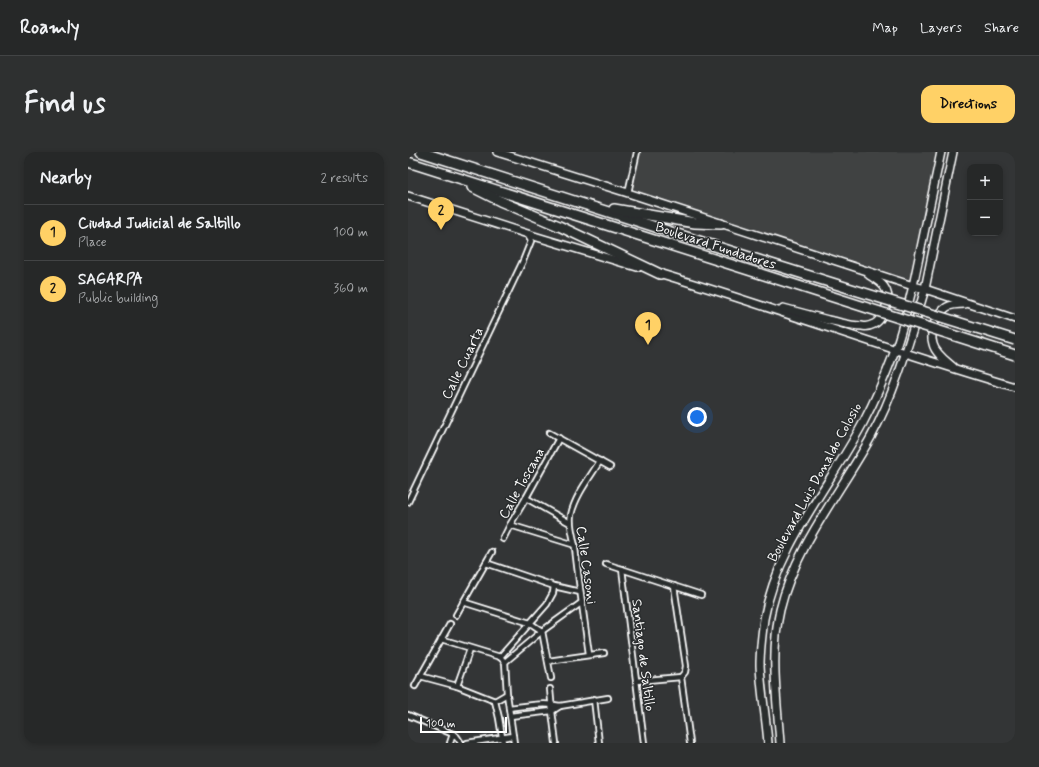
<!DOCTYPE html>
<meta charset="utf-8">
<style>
body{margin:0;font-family:Mynerve,sans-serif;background:#2e3030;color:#f1f3f6}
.controls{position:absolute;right:12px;top:12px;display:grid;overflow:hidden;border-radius:8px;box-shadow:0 2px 6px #0003}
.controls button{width:36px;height:36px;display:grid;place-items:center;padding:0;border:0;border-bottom:1px solid #424445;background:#262828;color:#f1f3f6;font:20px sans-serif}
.scale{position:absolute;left:12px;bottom:10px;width:87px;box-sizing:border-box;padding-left:4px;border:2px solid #fff;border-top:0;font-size:11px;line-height:14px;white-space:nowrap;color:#fff;-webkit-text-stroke:3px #2a2d2e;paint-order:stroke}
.you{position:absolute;left:289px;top:265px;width:14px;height:14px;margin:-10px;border:3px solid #fff;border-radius:50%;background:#1a73e8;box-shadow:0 0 0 6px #1a73e833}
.badge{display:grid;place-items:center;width:26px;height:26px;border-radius:50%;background:#ffd166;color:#111;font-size:13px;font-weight:700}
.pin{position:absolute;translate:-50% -33px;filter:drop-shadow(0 1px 2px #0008)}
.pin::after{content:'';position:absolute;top:21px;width:14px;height:12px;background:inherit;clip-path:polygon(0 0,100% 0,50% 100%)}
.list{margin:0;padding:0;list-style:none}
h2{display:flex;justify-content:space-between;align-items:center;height:52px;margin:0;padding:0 16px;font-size:17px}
h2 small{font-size:13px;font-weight:400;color:#a4a6a8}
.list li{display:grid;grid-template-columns:26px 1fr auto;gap:12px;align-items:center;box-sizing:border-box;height:56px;padding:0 16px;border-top:1px solid #424445}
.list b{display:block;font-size:15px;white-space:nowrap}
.list p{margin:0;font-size:13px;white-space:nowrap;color:#a4a6a8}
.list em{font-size:13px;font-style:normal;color:#a4a6a8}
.map{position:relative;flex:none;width:607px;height:591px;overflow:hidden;border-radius:12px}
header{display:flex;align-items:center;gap:24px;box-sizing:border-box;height:56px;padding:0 20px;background:#262828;border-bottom:1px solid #424445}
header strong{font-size:19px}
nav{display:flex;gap:22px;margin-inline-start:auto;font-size:14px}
.intro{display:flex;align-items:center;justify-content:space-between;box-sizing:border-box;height:96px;padding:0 24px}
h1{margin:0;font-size:28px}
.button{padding:10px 18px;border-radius:12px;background:#ffd166;color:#111;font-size:14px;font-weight:700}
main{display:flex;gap:24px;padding:0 24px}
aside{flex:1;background:#262828;border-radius:12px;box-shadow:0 2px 6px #0003}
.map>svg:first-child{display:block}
</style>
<header>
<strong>Roamly</strong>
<nav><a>Map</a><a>Layers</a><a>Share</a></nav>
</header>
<div class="intro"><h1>Find us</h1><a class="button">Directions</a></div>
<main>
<aside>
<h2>Nearby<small>2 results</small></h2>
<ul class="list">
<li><span class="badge">1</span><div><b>Ciudad Judicial de Saltillo</b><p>Place</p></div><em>100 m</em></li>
<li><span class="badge">2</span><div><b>SAGARPA</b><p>Public building</p></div><em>360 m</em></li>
</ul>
</aside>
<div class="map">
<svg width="607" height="591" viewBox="0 0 607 591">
<rect width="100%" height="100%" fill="#333536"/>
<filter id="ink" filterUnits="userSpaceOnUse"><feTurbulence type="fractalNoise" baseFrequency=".025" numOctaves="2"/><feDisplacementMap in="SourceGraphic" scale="8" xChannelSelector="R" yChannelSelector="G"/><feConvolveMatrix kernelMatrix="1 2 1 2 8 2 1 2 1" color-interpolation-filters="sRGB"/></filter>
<g filter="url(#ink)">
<path fill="#404243" d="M231 0H528L502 127 230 41 226 37 225 32Z"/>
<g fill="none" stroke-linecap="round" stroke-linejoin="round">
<g stroke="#fff" stroke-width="8">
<g id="minor">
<path d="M220 41 229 0"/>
<path d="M141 281 202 315"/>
<path d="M118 346 162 371"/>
<path d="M0 350 115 109 123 89 119 82"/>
<path d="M102 373 167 393"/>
<path d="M95 387 102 373 118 346 151 286"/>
<path d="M78 411 146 434 172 440"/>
<path d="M198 412 293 443"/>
<path d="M214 417 236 591"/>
<path d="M266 434 278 514 277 520 273 525 282 591"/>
<path d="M55 450 122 471 134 479 143 526"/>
<path d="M48 463 84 400"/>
<path d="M33 487 92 505 97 510 99 542 106 591"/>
<path d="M181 502C176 467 171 432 167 396 166 385 161 374 163 363 167 344 182 325 192 309"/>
<path d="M92 505 139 452 145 441 146 434"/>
<path d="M140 509 196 501"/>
<path d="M97 510 134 479 173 451"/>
<path d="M12 524 49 534 87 549"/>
<path d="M228 529 273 525"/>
<path d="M7 534 42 472"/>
<path d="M49 534 62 497"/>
<path d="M142 537 144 559 148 591"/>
<path d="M186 547 191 591"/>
<path d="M87 549 91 566 95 591"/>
<path d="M87 549 99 542"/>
<path d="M101 556C118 554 135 550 152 554"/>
<path d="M0 563 45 582 49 585 53 591"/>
<path d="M102 564 144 559 152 554 200 546"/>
<path d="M42 591 45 582"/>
<path d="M59 591 105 584"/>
</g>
</g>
<g stroke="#fff" stroke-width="10">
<g id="secondary">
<path d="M89 0 220 41 505 134 533 0"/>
<path d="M545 0 517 137 607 167"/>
<path d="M0 44 126 84 229 115"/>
<path d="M247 120C368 156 486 200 607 235"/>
<path d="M375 156C390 160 405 164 420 168 431 170 442 174 454 174 457 175 462 174 466 172 473 169 476 159 479 152 483 136 472 130 461 123"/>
<path d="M545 215C538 209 527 201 525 192 521 179 528 162 539 155 544 152 551 152 557 152"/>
</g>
</g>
<g stroke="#fff" stroke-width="10">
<path id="primary" d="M360 591C358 565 353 539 352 513 352 497 354 482 356 467 369 394 421 335 455 271 467 248 477 225 486 201 494 180 499 157 505 134L517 137C502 187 488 239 463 285 432 341 387 395 372 458 362 502 369 547 372 591"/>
</g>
<g stroke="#fff" stroke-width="12">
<g id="motorway">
<path d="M13 0 357 110"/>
<path d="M0 10 353 122"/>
<path d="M64 35 92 49 151 74 252 122"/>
<path d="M206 57 287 71 313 72"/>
</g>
</g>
<use href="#minor" stroke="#2a2d2e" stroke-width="4.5"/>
<use href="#secondary" stroke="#2a2d2e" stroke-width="7"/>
<use href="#primary" stroke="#2a2d2e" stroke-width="7"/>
<use href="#motorway" stroke="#2a2d2e" stroke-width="9"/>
<g stroke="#fff" stroke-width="12" stroke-linecap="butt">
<g id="motorway-bridge">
<path d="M357 110 607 188"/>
<path d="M353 122 607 203"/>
</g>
</g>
<use href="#motorway-bridge" stroke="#2a2d2e" stroke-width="9"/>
</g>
</g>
<g text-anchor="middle" stroke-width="3" stroke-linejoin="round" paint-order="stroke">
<g font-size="14" fill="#fff" stroke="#2a2d2e">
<text transform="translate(308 93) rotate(18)" y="5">Boulevard Fundadores</text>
<text transform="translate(54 211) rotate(-64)" y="5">Calle Cuarta</text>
<text transform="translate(406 330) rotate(-61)" y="5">Boulevard Luis Donaldo Colosio</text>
<text transform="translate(113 331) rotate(-61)" y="5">Calle Toscana</text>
<text transform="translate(179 413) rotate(82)" y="5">Calle Casoni</text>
<text transform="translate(236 503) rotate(83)" y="5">Santiago de Saltillo</text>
</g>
</g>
</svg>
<div class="controls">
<button>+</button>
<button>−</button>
</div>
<div class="scale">100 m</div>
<div class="you"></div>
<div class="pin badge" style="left:240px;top:193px">1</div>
<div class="pin badge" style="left:33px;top:78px">2</div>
</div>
</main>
